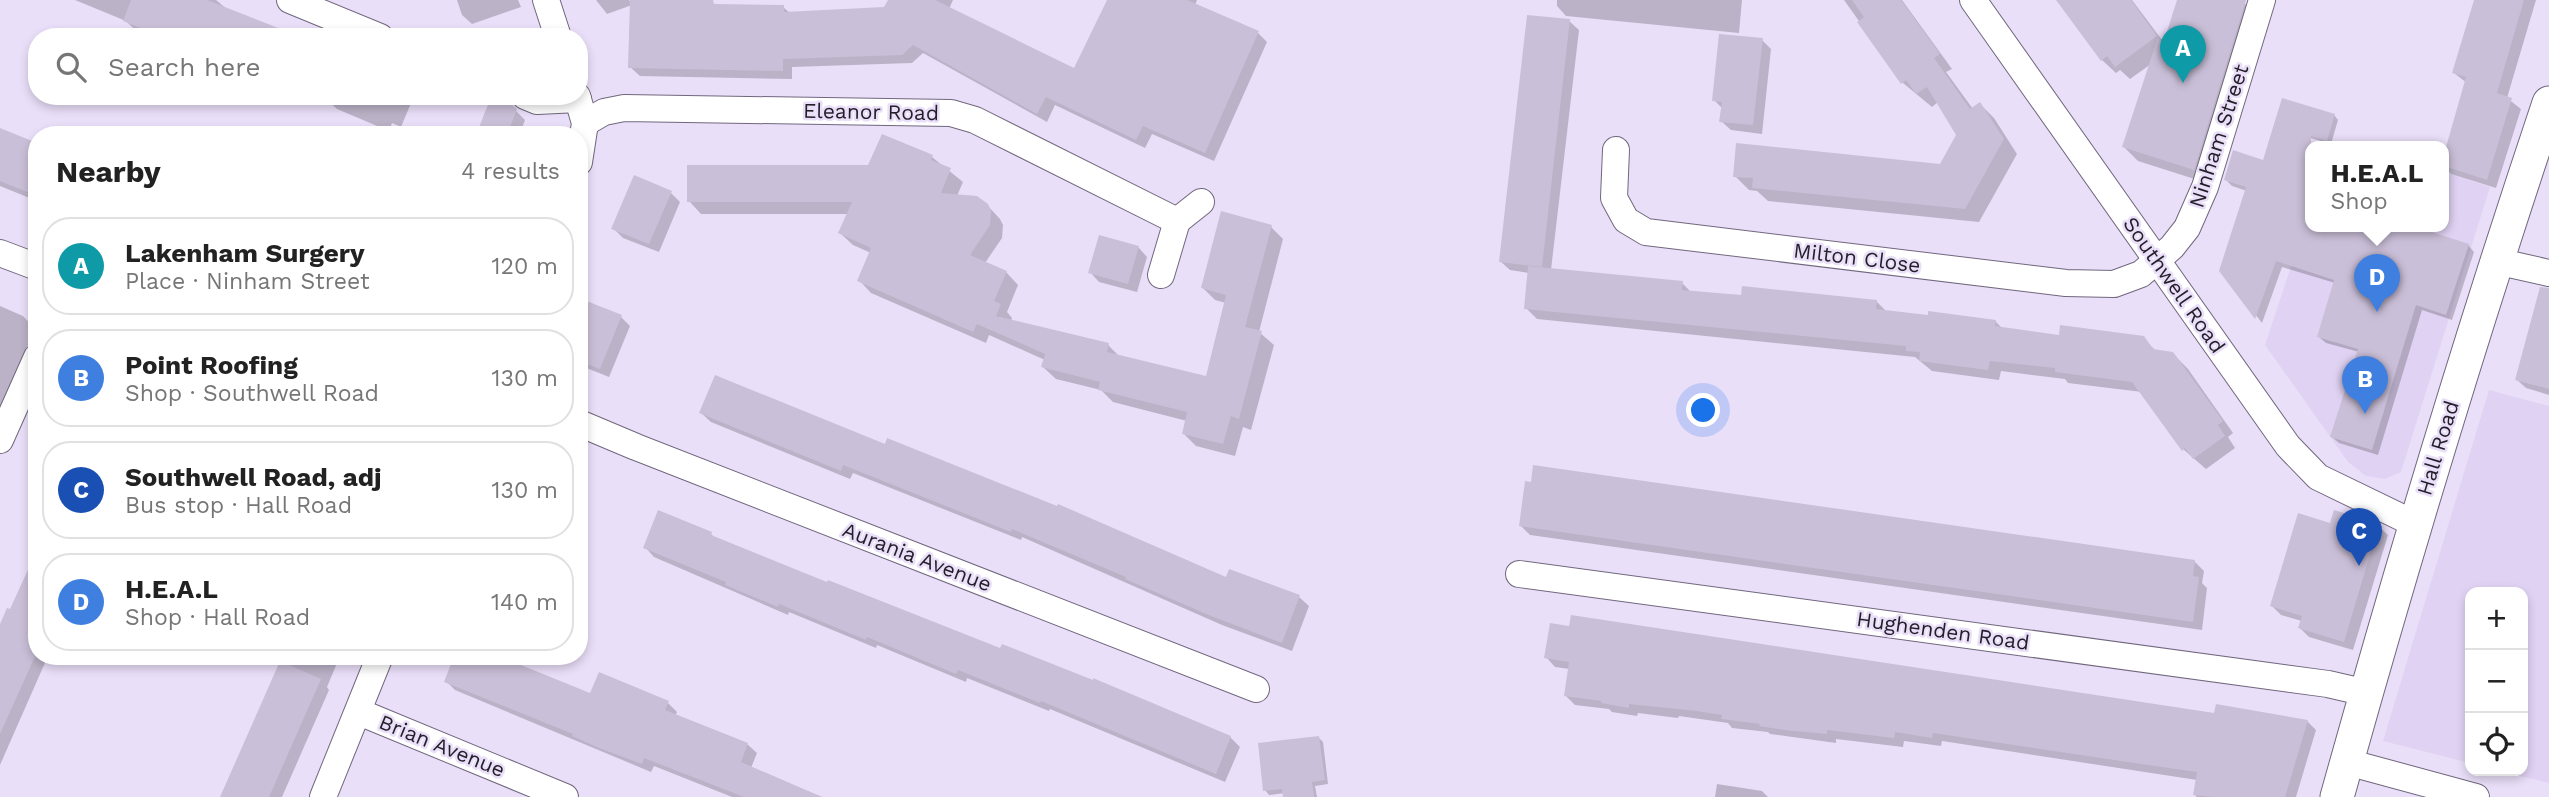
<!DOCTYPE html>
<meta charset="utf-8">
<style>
body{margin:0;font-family:"Work Sans",sans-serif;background:#f2f2f2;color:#222}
.controls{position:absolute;right:21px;bottom:21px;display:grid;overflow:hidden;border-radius:14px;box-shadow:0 4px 10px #0003}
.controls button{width:63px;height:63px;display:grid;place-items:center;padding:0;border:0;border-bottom:2px solid #e0e0e0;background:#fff;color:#222;font:35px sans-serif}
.you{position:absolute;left:1704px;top:411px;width:24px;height:24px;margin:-18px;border:5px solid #fff;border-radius:50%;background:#1a73e8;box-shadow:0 0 0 10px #1a73e833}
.badge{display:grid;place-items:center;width:46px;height:46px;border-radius:50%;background:#db2777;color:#fff;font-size:23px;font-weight:700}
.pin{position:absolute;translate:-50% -58px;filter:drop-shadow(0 2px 4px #0008)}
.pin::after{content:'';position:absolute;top:37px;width:24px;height:21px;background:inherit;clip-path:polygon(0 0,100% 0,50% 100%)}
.popup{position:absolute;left:2305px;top:141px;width:144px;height:91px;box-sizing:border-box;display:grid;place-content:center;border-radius:14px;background:#fff;filter:drop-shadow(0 2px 5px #0005);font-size:23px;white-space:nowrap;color:#767676}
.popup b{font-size:26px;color:#222}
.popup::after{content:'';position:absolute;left:50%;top:100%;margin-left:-14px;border:14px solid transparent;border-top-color:#fff}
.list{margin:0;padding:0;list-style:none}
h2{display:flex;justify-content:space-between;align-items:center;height:91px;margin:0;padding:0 28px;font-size:30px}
h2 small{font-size:23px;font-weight:400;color:#767676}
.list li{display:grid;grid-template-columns:46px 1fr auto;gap:21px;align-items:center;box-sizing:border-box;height:98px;margin:0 14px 14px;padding:0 14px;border:2px solid #e0e0e0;border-radius:28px}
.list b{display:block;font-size:26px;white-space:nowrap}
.list p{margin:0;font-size:23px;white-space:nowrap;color:#767676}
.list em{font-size:23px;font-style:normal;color:#767676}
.icon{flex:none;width:38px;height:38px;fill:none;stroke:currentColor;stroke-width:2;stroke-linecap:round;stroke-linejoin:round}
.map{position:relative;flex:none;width:2549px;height:797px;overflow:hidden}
.search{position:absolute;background:#fff;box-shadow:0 4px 10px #0003;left:28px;top:28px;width:560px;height:77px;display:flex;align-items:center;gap:18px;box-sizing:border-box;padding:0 24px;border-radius:28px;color:#767676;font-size:26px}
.panel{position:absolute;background:#fff;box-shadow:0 4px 10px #0003;left:28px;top:126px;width:560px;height:539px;border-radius:28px}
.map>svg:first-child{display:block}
</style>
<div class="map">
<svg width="2549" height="797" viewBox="0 0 2549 797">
<rect width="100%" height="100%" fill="#eadff9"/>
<g fill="#e0d2f3">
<path d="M2444 172 2490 187 2401 472 2385 479 2366 476 2348 462 2265 345 2310 209V226H2444Z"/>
<path d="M2489 390 2549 406V783L2499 771H2523V592H2470V763L2383 741Z"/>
</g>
<g fill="#0003">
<path d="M75 0H216L228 10 297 37H154L134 29 126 21Z"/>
<path d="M457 0H518L521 7 472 24 462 15Z"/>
<path d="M596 0H629L631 3 783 7 791 14 886 9 890 0H953L949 9 1075 70 1109 0H1197L1195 5 1258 33 1267 42 1214 161 1152 134 1145 148 1055 105 1047 122 923 53 912 63 792 67V79L640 76 630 67 632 5 607 14Z"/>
<path d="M1557 0H1742L1739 33 1566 16 1557 6Z"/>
<path d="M1844 0H1902L1952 69 1946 72 1973 109 1980 104 1994 118 2017 154 1979 222 1768 201 1757 191 1749 190 1735 176 1941 166 1958 135 1938 102 1932 107 1903 83Z"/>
<path d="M2057 0H2132L2165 44 2179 0H2235L2244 3 2258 17 2207 183 2138 161 2124 147 2151 64 2130 79 2120 70 2116 73 2102 60Z"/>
<path d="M2475 0H2536L2507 98 2521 109 2496 188 2451 174 2444 166V160L2467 83 2454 73Z"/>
<path d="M1569 21 1579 30 1551 270 1682 283 1692 293 1876 301 1887 312 1995 321 2003 329 2060 336 2143 338 2156 351 2172 353 2188 369 2233 433 2228 437 2235 448 2206 469 2183 449 2142 392 2068 383 2065 379 2001 371 1999 380 1932 371 1915 357 1537 319 1526 308 1529 273 1510 270 1500 261Z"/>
<path d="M1762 40 1771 49 1762 134 1731 130 1721 121 1723 109 1714 100Z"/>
<path d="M328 96H414L401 127 392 123 389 131 337 109 327 100Z"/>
<path d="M511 106 525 120 522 128 533 135H478Z"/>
<path d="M2334 115 2338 120 2331 144 2280 129Z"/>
<path d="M0 130 37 146V201L0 186Z"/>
<path d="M883 136 932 157 963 182 957 196 987 205 1000 219 1003 225 1002 238 985 263 1006 272 1018 285 1007 312 1012 318 1011 321 1108 345 1120 357 1207 378 1226 303 1215 300 1203 288 1271 227 1283 239 1259 332 1274 345 1251 430 1243 427 1235 456 1196 446 1184 434 1187 421 1113 402 1101 390 1056 379 1043 367 1045 360 989 335 986 343 871 293 859 280 871 253 853 245 840 233 849 214H701L689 201 869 167Z"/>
<path d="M2234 153 2310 226 2468 245 2474 252 2452 320 2422 310 2378 455 2339 443 2332 437 2359 352 2326 343 2319 337 2335 283 2282 267 2262 323 2221 270 2247 191 2232 186 2226 180Z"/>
<path d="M671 193 680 202 659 252 623 238 614 229Z"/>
<path d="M1138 247 1147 257 1137 292 1099 282 1090 272Z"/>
<path d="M2549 294V395L2526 388 2516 379Z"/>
<path d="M0 306 23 316 35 329 0 410Z"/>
<path d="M579 316 621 317 630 326 609 377 579 365Z"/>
<path d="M701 413 1227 579 1230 571 1299 597 1309 606 1292 651 1222 625 1022 537 1021 540 853 473 850 479 711 422Z"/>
<path d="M1520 525 2194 561 2204 571 2202 583 2207 588 2202 630 1530 535Z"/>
<path d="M2331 525 2378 526 2388 535 2353 650 2309 637 2300 628 2302 621 2281 615 2272 606Z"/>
<path d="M711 534 716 539 828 585 1230 737 1240 747 1225 782 1050 709 1049 711 967 678 966 682 877 645 876 648 789 612 788 615 654 557 645 547Z"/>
<path d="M37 555V656H48L0 765V629L11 611Z"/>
<path d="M284 656H340L327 687 329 690 282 797H221Z"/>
<path d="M456 656H524L520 666 591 696 668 703 677 712 675 716 747 744 757 753 751 768 822 797H732L654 766 651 772 455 690 446 681Z"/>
<path d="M1546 657 2307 721 2316 730 2296 797H2197L2194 794 2197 780 1942 741 1941 746 1904 741 1903 747 1836 739V743L1770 734 1768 732 1732 728 1728 723 1679 716 1678 718 1638 713 1637 716 1612 712 1609 709 1575 705 1566 696 1570 669 1555 667Z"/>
<path d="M1319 738 1323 742 1328 784 1315 786 1317 797H1285V793L1269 795 1265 790Z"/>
<path d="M1717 784 1762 791 1768 797H1715Z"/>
</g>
<g fill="#cabfd8">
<path d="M131 0H207L296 35V37H162L123 21Z"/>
<path d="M630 0H713L714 4 784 5V12L884 7 888 0H935L1074 68 1107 0H1187L1259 31 1205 153 1143 126 1136 140 1046 97 1037 114 913 45 902 55 783 59V71L628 68Z"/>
<path d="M1852 0H1901L1940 54 1934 58 1970 109 1980 102 2004 139 1965 209 1752 188 1753 178 1733 177 1736 143 1940 164 1956 135 1927 87 1916 94 1906 80 1901 84 1857 22 1864 17Z"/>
<path d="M2056 0H2131L2157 36 2115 67 2107 56 2101 61Z"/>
<path d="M2177 0H2246L2194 170 2122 147 2158 37 2163 44Z"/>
<path d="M2474 0H2524L2497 93 2512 98 2487 180 2444 166V154L2466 77 2452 73Z"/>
<path d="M1527 15 1570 19 1542 267 1499 262Z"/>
<path d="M1719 34 1763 38 1753 125 1719 122 1722 102 1712 101Z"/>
<path d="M491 97 512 105 517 109 507 135H476Z"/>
<path d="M2282 98 2335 114 2327 141 2311 136V226H2413L2469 244 2446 315 2416 305 2372 450 2330 437 2358 349 2317 337 2334 280 2276 261 2255 319 2219 271 2246 187 2224 180 2233 150 2263 160Z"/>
<path d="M0 128 37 143V196L0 181Z"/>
<path d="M882 134 933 155 931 160 951 168 941 193 977 196 988 204 991 211 990 225 970 255 1007 271 994 301 1001 304 996 316 1109 343 1107 352 1206 376 1226 295 1201 288 1221 211 1272 225 1245 327 1262 331 1239 419 1231 416 1223 444 1182 434 1187 412 1098 390 1100 382 1041 367 1045 354 977 324 973 332 857 281 871 248 838 233 852 202H687V165H868Z"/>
<path d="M634 175 672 191 649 244 611 229Z"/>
<path d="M1099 235 1139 246 1128 284 1088 273Z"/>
<path d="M1528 266 1683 281 1682 290 1741 295 1742 286 1877 300 1876 309 1928 315V311L1996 320 1995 326 2059 335 2060 325 2144 336 2153 349 2173 352 2176 356 2223 421 2218 425 2225 436 2193 459 2185 448 2182 451 2132 382 2055 372V368L1990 361 1988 370 1919 361 1920 352 1906 351V346L1524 309Z"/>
<path d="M2540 287 2549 288V389L2515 380Z"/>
<path d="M579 298 622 315 600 369 579 361Z"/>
<path d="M715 375 885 444 887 438 1057 506 1058 504 1226 577 1229 569 1300 595 1282 643 1211 616 1125 579 1126 577 1012 529 1011 532 843 465 841 471 699 413Z"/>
<path d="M1533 465 2195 560 2193 576 2199 577 2193 622 1519 526 1525 481 1531 482Z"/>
<path d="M658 510 712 532 711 535 827 582 828 580 1000 648 1002 644 1093 680V678L1231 736 1216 774 1041 701 1040 703 958 670 956 674 867 637 866 640 779 604 778 607 725 585 726 582 643 548Z"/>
<path d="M2334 510 2379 524 2344 642 2298 628 2302 616 2270 606 2298 513 2330 523Z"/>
<path d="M37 550V652L0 734V624L7 608 10 609Z"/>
<path d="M1571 615 2214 713 2216 704 2308 720 2285 797H2212L2193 795 2197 772 2148 765 1933 733 1932 738 1895 732 1894 738 1827 730V734L1784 730 1759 726 1760 724 1721 719 1722 715 1696 711 1629 704V708L1601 703V701L1564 696 1569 662 1544 658 1550 623 1569 626Z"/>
<path d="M454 656H499L590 693 599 672 669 701 665 710 748 743 741 762 822 797H744L644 758 642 764 599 748 572 736 573 734 444 682Z"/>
<path d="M280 661 321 679 269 797H220Z"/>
<path d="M1319 736 1325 780 1312 782 1314 797H1283L1282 789 1263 791 1258 743Z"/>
</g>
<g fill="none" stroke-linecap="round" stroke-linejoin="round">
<g stroke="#71677d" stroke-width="28">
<g id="minor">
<path d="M290 0 380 37"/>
<path d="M546 0 558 37"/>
<path d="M1973 0 2288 446 2318 477 2415 524"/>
<path d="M525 96 537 101 578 99"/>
<path d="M577 96 585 123 579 162"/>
<path d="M585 123 604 112 624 108 951 113 975 120 1177 221 1161 275"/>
<path d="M1616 150 1614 198 1626 220 1646 232 2066 283 2114 284 2141 274 2172 247 2187 228 2205 187 2262 0"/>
<path d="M1177 221 1201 202"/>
<path d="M0 253 37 267"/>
<path d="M2496 261 2549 273"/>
<path d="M579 423 636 447 1256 689"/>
<path d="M0 440 37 357"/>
<path d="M1519 574 2328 684 2367 693"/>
<path d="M359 712 565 797"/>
<path d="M2347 762 2476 797"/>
<path d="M323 797 380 656"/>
</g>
</g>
<g stroke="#71677d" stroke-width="35">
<path id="tertiary" d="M2337 797C2402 564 2472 332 2549 103"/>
</g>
<use href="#minor" stroke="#fff" stroke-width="26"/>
<use href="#tertiary" stroke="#fff" stroke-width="33"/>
</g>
<g text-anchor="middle" stroke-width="5" stroke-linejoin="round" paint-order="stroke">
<g font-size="21" fill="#231e28" stroke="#eadff9">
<text transform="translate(871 112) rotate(1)" y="7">Eleanor Road</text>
<text transform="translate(2219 136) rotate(-72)" y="7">Ninham Street</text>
<text transform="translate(1857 258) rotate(7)" y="7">Milton Close</text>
<text transform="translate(2174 285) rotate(55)" y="7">Southwell Road</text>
<text transform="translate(2438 448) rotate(-73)" y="7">Hall Road</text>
<text transform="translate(917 557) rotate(21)" y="7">Aurania Avenue</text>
<text transform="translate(1943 631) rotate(8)" y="7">Hughenden Road</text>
<text transform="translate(442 746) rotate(22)" y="7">Brian Avenue</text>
</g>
</g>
</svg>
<div class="controls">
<button>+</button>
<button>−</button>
<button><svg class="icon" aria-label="locate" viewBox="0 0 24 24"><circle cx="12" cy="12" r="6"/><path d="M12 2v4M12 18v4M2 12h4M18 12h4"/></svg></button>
</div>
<div class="you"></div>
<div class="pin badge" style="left:2183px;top:83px;background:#0f9aa8">A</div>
<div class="pin badge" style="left:2365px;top:414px;background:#3f7fe0">B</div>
<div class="pin badge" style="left:2359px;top:566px;background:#1a4fb4">C</div>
<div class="pin badge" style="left:2377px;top:312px;background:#3f7fe0">D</div>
<div class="popup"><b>H.E.A.L</b>Shop</div>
<div class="search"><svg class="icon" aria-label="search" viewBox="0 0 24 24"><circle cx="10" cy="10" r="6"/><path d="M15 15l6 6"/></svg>Search here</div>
<section class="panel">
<h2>Nearby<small>4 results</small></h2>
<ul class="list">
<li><span class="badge" style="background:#0f9aa8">A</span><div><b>Lakenham Surgery</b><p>Place · Ninham Street</p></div><em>120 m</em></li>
<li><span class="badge" style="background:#3f7fe0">B</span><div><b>Point Roofing</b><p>Shop · Southwell Road</p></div><em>130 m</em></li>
<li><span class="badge" style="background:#1a4fb4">C</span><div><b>Southwell Road, adj</b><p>Bus stop · Hall Road</p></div><em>130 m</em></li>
<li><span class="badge" style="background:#3f7fe0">D</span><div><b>H.E.A.L</b><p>Shop · Hall Road</p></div><em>140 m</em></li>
</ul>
</section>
</div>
